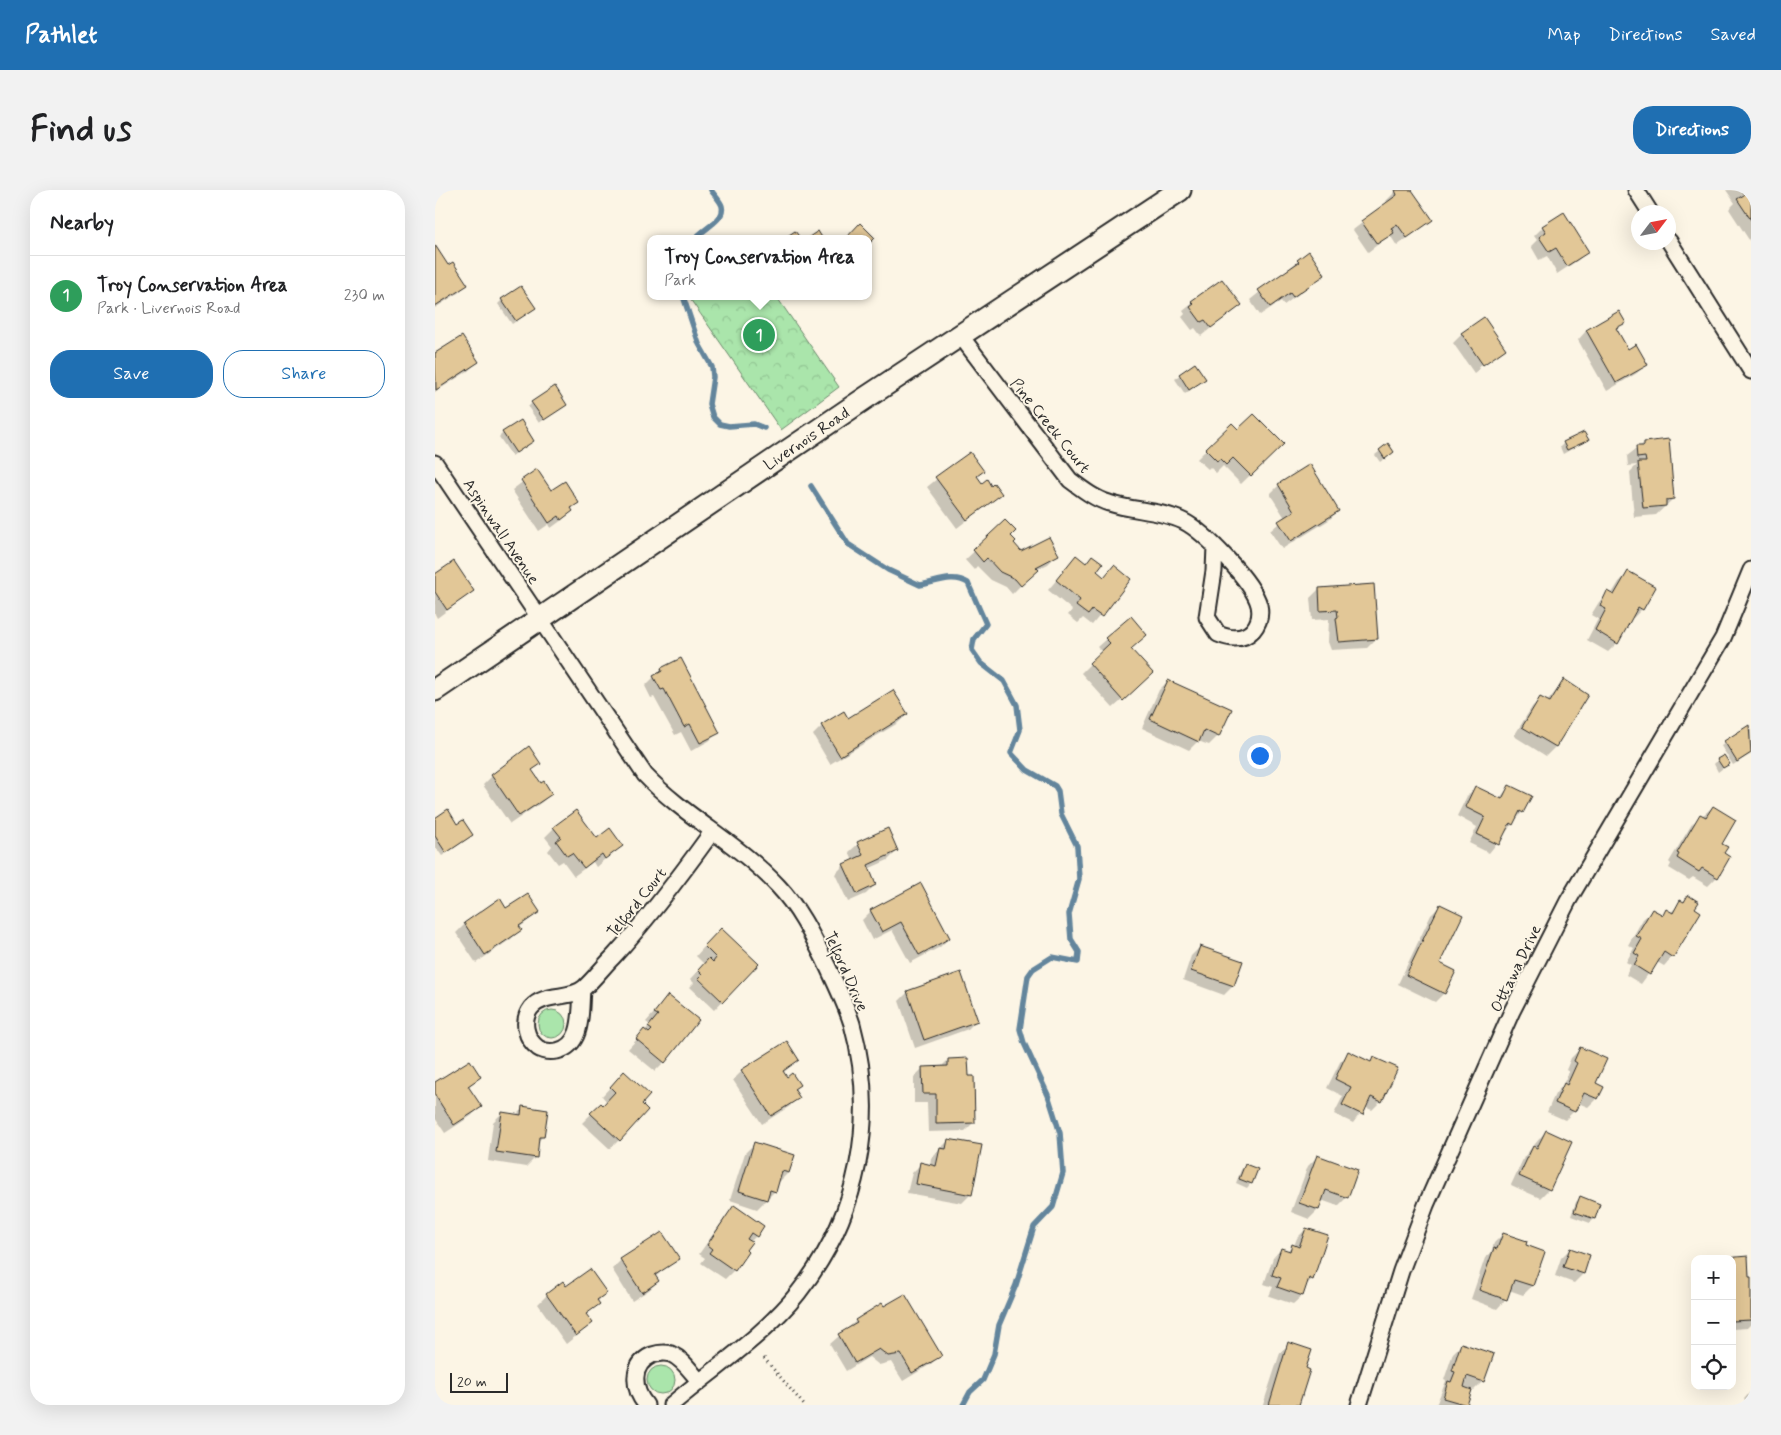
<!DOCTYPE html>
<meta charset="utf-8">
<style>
body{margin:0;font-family:Mynerve,sans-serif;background:#f2f2f2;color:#202124}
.controls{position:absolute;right:15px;bottom:15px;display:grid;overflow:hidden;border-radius:10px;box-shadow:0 5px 20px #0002}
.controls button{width:45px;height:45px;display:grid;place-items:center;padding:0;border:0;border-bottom:1px solid #e0e0e0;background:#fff;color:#202124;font:25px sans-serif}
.compass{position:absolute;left:1196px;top:15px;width:45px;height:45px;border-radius:50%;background:#fff;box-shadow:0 5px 20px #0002;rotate:58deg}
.scale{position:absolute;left:15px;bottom:12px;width:58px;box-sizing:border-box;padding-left:5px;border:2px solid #2b2b2b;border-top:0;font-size:14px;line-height:18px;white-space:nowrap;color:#2b2b2b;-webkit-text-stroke:4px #fcf5e5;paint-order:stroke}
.you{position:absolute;left:824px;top:565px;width:18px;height:18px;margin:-12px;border:4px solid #fff;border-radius:50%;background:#1a73e8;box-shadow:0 0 0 8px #1a73e833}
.badge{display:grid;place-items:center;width:32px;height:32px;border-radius:50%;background:#1f6fb2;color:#fff;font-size:16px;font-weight:700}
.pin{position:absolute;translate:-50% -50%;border:2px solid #fff;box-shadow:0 1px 5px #0006}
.popup{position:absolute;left:212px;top:45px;width:225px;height:65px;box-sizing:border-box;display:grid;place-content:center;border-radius:10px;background:#fff;filter:drop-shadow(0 1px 4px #0005);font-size:16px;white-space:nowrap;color:#757577}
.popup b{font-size:19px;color:#202124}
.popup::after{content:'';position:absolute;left:50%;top:100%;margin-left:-10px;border:10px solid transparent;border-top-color:#fff}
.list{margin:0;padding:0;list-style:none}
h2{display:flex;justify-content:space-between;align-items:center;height:65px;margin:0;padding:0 20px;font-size:21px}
h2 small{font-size:16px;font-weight:400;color:#757577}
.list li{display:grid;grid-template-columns:32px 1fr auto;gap:15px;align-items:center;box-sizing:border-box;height:80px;padding:0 20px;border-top:1px solid #e0e0e0}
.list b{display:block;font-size:19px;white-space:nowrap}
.list p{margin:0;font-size:16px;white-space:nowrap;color:#757577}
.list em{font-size:16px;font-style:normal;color:#757577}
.actions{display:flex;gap:10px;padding:15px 20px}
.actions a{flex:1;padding:11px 0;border:1px solid #1f6fb2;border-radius:20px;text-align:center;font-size:18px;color:#1f6fb2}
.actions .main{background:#1f6fb2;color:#fff}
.icon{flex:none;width:28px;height:28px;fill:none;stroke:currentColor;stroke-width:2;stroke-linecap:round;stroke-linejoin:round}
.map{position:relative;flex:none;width:1316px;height:1215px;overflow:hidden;border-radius:20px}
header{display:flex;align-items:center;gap:30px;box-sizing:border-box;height:70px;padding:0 25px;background:#1f6fb2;color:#fff}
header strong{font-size:24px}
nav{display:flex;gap:28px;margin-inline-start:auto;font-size:18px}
.intro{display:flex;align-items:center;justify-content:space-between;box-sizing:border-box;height:120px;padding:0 30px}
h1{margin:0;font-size:35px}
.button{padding:12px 22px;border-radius:20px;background:#1f6fb2;color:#fff;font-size:18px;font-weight:700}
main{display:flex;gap:30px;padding:0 30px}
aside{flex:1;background:#fff;border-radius:20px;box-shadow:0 5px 20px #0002}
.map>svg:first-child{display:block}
</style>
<header>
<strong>Pathlet</strong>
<nav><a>Map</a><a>Directions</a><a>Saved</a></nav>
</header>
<div class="intro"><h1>Find us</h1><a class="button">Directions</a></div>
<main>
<aside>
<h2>Nearby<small></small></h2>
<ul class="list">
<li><span class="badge" style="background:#2e9e5b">1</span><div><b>Troy Conservation Area</b><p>Park · Livernois Road</p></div><em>230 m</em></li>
</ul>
<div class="actions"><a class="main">Save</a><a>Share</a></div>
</aside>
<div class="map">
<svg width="1316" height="1215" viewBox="0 0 1316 1215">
<defs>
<pattern id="park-crowns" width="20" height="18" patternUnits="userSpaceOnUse" patternTransform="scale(1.25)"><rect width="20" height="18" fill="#aae5ab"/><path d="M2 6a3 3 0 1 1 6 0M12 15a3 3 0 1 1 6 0" fill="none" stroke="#92c593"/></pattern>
</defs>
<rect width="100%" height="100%" fill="#fcf5e5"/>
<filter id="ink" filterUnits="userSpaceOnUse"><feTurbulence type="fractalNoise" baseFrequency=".02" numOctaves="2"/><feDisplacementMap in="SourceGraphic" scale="10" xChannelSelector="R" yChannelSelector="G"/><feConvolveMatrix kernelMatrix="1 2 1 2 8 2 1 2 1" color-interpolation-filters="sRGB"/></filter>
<g filter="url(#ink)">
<g fill="#aae5ab" stroke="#6a886b">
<circle cx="117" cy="834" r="14"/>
<circle cx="226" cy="1190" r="14"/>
</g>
<path fill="url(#park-crowns)" stroke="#6a886b" d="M253 106H341L404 197 346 240Z"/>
<g fill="#0003">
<path d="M962 0H976L996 30 962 56 955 45 933 62 918 40 953 13 951 11Z"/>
<path d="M1291 0H1316V53L1294 19 1300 13Z"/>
<path d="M1108 37 1152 62 1143 70 1122 84 1112 66 1104 70 1096 56 1102 50 1099 46Z"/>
<path d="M0 57 13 77 32 94 23 103 0 118Z"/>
<path d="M863 71 889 85 849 115 846 111 825 125 815 110Z"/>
<path d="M787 90 805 115 766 146 760 138 757 140 747 127 750 124 748 121Z"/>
<path d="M67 110 100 118 77 134 63 114Z"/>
<path d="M1184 123 1189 132 1181 140 1192 161 1211 174 1202 183 1172 201 1143 150 1151 141Z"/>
<path d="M1027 144 1069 159 1061 167V164L1043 177 1044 179 1039 183 1018 153Z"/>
<path d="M26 148 42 172 33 181 0 202V165Z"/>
<path d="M760 175 770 189 750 204 740 189Z"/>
<path d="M97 213 131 215 104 233 93 217Z"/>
<path d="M797 234 803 241 847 254 806 294 788 276 781 283 775 277 773 279 762 269Z"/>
<path d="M68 243 98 251 77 266 64 247Z"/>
<path d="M1152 250 1128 264 1125 257 1129 253Z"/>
<path d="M1209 253 1238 309 1221 325 1199 327 1195 282 1202 275 1193 276 1192 266Z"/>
<path d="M953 255V266L945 272 940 265Z"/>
<path d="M534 263 547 281 541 287 547 294 566 304 522 338 492 297Z"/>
<path d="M102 281 116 302 142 313 127 330 116 338 114 334 104 341 77 300Z"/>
<path d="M844 295 903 321 894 330 847 359 835 341 850 328 835 304Z"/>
<path d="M570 332 577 353 586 363 622 365 613 374 601 380 577 404 571 397 556 390 542 376 539 380 530 370Z"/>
<path d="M641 367 668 388 679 377 695 389 657 435 648 428 643 433 633 425 637 420 613 400Z"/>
<path d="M1193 383 1207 419 1198 428 1196 427 1182 453 1173 462 1152 450 1163 429 1156 425 1164 412 1173 403 1176 405 1184 392Z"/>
<path d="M0 386 38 401 2 428 0 424Z"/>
<path d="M884 399 941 449 932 458 896 460 893 452 894 429 877 430 875 408Z"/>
<path d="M671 449 695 459 708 492 678 518 646 483 667 462 662 457Z"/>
<path d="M227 479 283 542 274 551 256 561 246 542 240 545 219 507 216 508 210 496Z"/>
<path d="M733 491 783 546 774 555 763 551 754 560 707 538 724 500Z"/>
<path d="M1129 491 1151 505 1120 557 1111 566 1079 546 1097 517 1106 508 1112 512Z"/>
<path d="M472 524 463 533 395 574 378 545 387 536 412 529Z"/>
<path d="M1314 536 1316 539V564L1298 575 1286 556Z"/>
<path d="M1283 570 1293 574 1283 582 1279 574Z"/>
<path d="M104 574 96 581 105 595 116 604 107 612 75 634 48 595 57 586Z"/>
<path d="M1075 596 1087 622 1054 663 1034 653 1042 637 1022 626 1032 606 1041 597 1064 609Z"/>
<path d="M1278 617 1287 664 1282 687 1273 696 1258 687 1254 690 1234 678 1236 674 1234 672 1257 634Z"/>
<path d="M0 629 32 649 7 666 0 656Z"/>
<path d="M119 638 161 650 186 655 161 677 158 672 139 686 128 671 123 674 113 661 117 656 110 647Z"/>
<path d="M452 640 462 661 453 670 433 679 440 695 431 704 413 712 400 684 409 675 418 671 414 662 423 654Z"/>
<path d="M1253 707 1237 767 1229 776 1222 772 1206 794 1191 785 1196 775 1191 772 1199 758 1193 755 1208 729 1217 721 1226 726 1232 720 1235 723Z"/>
<path d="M1005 716 1003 773 1009 803 1000 812 963 794 996 725Z"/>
<path d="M71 720 103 722 84 738 85 740 76 749 41 773 21 743 30 734Z"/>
<path d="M436 721 514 748 505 757 475 773 457 740 437 750 427 730Z"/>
<path d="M277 748 322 774 279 820 255 797 259 793 255 789 269 774 261 766Z"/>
<path d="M765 757 807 772 798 796 789 805 748 790 756 766Z"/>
<path d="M473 802 542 830 533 839 480 858 464 811Z"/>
<path d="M233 807 229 872 220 881 193 859 215 835 211 832Z"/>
<path d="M1145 859 1159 894 1162 908 1153 917 1143 913 1139 921 1130 930 1112 922 1120 904 1127 896 1134 882 1131 880 1136 868Z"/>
<path d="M914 863 934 873 939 868 946 911 937 920 930 917 918 933 899 924 908 906 892 898 905 872Z"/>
<path d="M362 870 348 883 351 888 363 895 358 900 363 907 355 916 327 934 298 890 307 881Z"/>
<path d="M513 870 539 932 530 941 493 942 492 913H479V887L488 878H505Z"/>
<path d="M44 887 32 898 45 917 36 926 10 943 0 928V894Z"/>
<path d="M181 891 205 914 184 950 175 959 147 933 166 914 168 916 172 912 167 906Z"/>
<path d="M88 918 107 947 103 952 100 968 91 977 53 971 58 932 67 923 81 925Z"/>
<path d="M1111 941 1114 999 1105 1008 1076 995 1089 967Z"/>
<path d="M514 950 536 1004 527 1013 472 1003 477 983 486 974 495 976 496 968Z"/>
<path d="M319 954 353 983 344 992 340 1001 322 1019 295 1010 310 963Z"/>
<path d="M882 967 912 1007 903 1016 886 1010 883 1020 874 1029 856 1022 873 976Z"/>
<path d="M810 976 816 993 812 998 801 993 806 980Z"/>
<path d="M1145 1008 1159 1029 1155 1033 1136 1026 1141 1012Z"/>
<path d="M299 1017 321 1046 315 1052 299 1080 290 1089 266 1073 270 1068 264 1064 291 1026Z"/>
<path d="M871 1039 877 1089 871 1095 867 1106 858 1114 834 1106 838 1097 829 1094 838 1068 846 1059 852 1061 857 1056H859L862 1048Z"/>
<path d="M227 1043 243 1068 220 1087 223 1091 214 1100 197 1111 177 1079 186 1070Z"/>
<path d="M1068 1044 1109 1063 1097 1096 1088 1105 1074 1100 1070 1110 1062 1119 1036 1109 1050 1068 1056 1063 1059 1053Z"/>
<path d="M1135 1059 1154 1066 1148 1084 1139 1093 1120 1086 1126 1068Z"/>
<path d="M1312 1067 1313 1088H1316V1134L1312 1138 1297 1139V1069H1293Z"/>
<path d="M131 1098 171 1103 162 1112 163 1114 151 1125 157 1133 131 1154 103 1114 112 1105Z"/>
<path d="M421 1131 505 1165 496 1174 468 1191 456 1172 444 1175 434 1167 411 1181 395 1154Z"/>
<path d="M854 1154 870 1179 863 1215H828L845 1163Z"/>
<path d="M1027 1154 1048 1191 1039 1200 1036 1199 1031 1215H1001L1011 1191 1009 1190 1018 1163Z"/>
<path d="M1316 1201V1215H1312L1309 1209Z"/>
</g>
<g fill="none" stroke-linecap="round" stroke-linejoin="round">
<g stroke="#64859c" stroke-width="5.5">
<path d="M260 49C267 39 291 30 287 16 285 10 279 5 276 0"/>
<path d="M248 106 264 154 277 177 278 187 274 214 278 227 285 234 294 236 319 234 329 238"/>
<path d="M376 296 413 354 453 380 485 395C500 393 518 383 533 393L551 434 539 449 537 460 546 473 569 491 582 515 585 540 576 563 592 580 620 596 623 601 626 624 642 656 644 689 634 724 636 749 644 762 643 772 617 767 598 779 593 786 585 839 589 853 613 905 625 943 628 983 618 1017 599 1037 581 1095 564 1135 559 1164 548 1190 535 1202 528 1215"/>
</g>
</g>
<g fill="#e2c797" stroke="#2b2b2b">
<path d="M977 0 998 30 972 48 962 34 956 38 959 43 942 54 926 31 962 5 960 0Z"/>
<path d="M1306 0H1316V30L1302 9 1309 5Z"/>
<path d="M1129 22 1154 62 1132 76 1121 58 1114 62 1104 47 1111 42 1107 36Z"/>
<path d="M425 33 440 48 433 55V49H410Z"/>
<path d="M360 41 366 49H348Z"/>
<path d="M383 41 388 49H371Z"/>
<path d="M0 55 13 75 18 72 33 95 0 116Z"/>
<path d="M874 61 890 85 858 107 855 103 835 117 823 100 864 72 862 70Z"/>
<path d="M787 89 807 115 776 138 770 130 766 132 755 117 759 114 756 111Z"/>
<path d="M86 96 101 118 81 131 66 109Z"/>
<path d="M1184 121 1191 133 1181 138 1193 159 1201 154 1213 175 1181 193 1151 140Z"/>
<path d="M1049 127 1071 159 1048 175 1026 143Z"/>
<path d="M27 146 44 172 1 200 0 163Z"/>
<path d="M760 173 771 189 754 200 744 184Z"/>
<path d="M120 196 132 215 109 230 96 212Z"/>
<path d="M819 224 849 254 816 286 798 268 791 275 785 269 782 271 770 259 797 233 803 239Z"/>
<path d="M86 230 99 251 81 263 67 242Z"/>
<path d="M1149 242 1154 250 1132 260 1128 252Z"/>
<path d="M1234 249 1239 309 1231 310V316L1208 318 1203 272H1211L1210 267 1202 268 1201 256H1209V252Z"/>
<path d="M953 253 959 262 950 269 944 260Z"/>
<path d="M535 262 549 281 542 286 547 293 552 289 556 296 559 293 567 304 532 330 500 287Z"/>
<path d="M875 274 904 321 856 351 843 331 859 321 843 294Z"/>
<path d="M102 279 116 300 130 291 144 313 136 318 138 321 126 330 124 326 114 333 86 290Z"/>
<path d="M570 330 581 341 576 346 581 351 579 353 586 361 614 347 624 365 601 377 604 380 586 396 580 389 565 382 552 368 548 372 538 360Z"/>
<path d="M641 365 651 373 657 365 668 373 662 381 669 387 679 375 696 389 667 427 657 420 653 425 641 416 645 410 621 390Z"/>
<path d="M19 371 39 401 12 420 0 402V384Z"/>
<path d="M1193 381 1221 397 1208 420 1203 417 1183 454 1160 440 1171 419 1165 416 1172 401 1179 405Z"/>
<path d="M939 394 943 449 904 452 901 428 903 427 902 420 885 421 884 398Z"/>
<path d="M696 426 712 445 696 459 718 483 688 511 654 473 675 453 670 448Z"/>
<path d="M246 468 285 543 265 553 255 534 249 537 229 499 226 500 218 486 227 481 226 478Z"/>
<path d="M1129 489 1153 505 1121 557 1087 537 1105 507 1115 512Z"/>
<path d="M733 490 797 519 784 547 769 540 764 552 715 529Z"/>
<path d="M458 500 473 524 405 566 386 535 409 521 413 528Z"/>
<path d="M1314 535 1316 563 1302 572 1289 551Z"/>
<path d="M94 556 106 574 97 580 106 593 109 591 117 604 84 626 56 585Z"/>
<path d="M1289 565 1295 574 1288 578 1282 569Z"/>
<path d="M1074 595 1097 606 1088 623 1085 621 1078 635 1075 633 1064 655 1042 644 1050 627 1030 617 1040 596 1067 609Z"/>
<path d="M1278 616 1301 630 1287 654 1293 657 1289 663 1295 667 1283 688 1267 678 1264 682 1242 668 1244 664 1242 663 1265 624 1271 627Z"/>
<path d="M13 619 22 634 28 630 38 645 11 663 0 646V628Z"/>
<path d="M141 620 162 648 175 638 188 656 170 669 167 664 149 678 137 663 132 666 121 651 126 647 118 637Z"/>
<path d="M453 638 463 661 433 675 441 695 422 704 408 674 428 665 422 652Z"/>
<path d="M486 693 515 748 484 765 466 732 447 742 435 720Z"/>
<path d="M93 704 105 722 84 736 87 740 50 765 29 733 65 708 71 718Z"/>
<path d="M1253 705 1264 712 1260 718 1266 722 1238 768 1229 762 1215 785 1199 775 1204 766 1199 763 1207 749 1201 746 1217 719 1228 725 1231 719 1238 723 1245 710 1249 712Z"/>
<path d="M1005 714 1028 725 1005 773 1021 781 1010 804 971 785Z"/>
<path d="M286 738 324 774 288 812 263 788 267 784 263 780 274 768 278 772 281 768 269 756Z"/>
<path d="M765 756 808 771 799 796 756 781Z"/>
<path d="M526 782 543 831 489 850 472 801Z"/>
<path d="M233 805 264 830 230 873 201 849 209 839 214 843 217 840 213 837 223 825 219 823Z"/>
<path d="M352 851 364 870 348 881 352 887 357 883 365 895 359 899 365 908 336 926 306 880Z"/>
<path d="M1145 857 1172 869 1161 893 1169 897 1163 909 1149 903 1140 922 1120 913 1129 893 1132 895 1142 873 1139 871Z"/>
<path d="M913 861 936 872 938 867 963 878 947 912 936 907 928 925 907 915 916 897 900 889Z"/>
<path d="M533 868 534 886H539L540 933 501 934V904H488L487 877 513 876V869Z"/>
<path d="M35 870 46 887 33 896 47 917 19 935 0 905V892Z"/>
<path d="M189 881 215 905 207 914 213 920 185 951 155 923 166 913 168 915 180 902 175 897Z"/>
<path d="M87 916 113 920 109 947H104L102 968 61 962 67 922 86 925Z"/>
<path d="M1111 940 1137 952 1115 1000 1084 986 1098 956 1102 958Z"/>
<path d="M513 949 547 955 537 1005 481 994 485 972 501 976 505 958 511 959Z"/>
<path d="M319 952 360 965 354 983 347 981 341 1002 335 1000 332 1010 304 1001Z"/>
<path d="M882 965 923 980 913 1008 891 1000 884 1020 864 1013Z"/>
<path d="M810 974 823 979 817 994 804 989Z"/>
<path d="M1145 1006 1165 1014 1160 1029 1139 1022Z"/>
<path d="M299 1015 329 1036 322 1047 316 1043 312 1049 317 1052 311 1060 313 1062 300 1081 274 1063 277 1059 272 1055Z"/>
<path d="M871 1038 893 1045 878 1090 874 1088 868 1106 842 1097 846 1088 837 1085 846 1058 855 1061 857 1054 864 1057Z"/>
<path d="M227 1042 245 1069 220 1085 224 1091 207 1103 185 1069Z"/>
<path d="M1068 1043 1092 1051 1091 1055 1110 1062 1098 1096 1079 1090 1072 1110 1044 1100 1059 1058 1062 1059Z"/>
<path d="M1135 1058 1155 1065 1149 1084 1128 1077Z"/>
<path d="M1313 1066 1314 1087H1316V1130L1297 1131V1069L1290 1068Z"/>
<path d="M155 1079 172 1103 162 1110 165 1114 151 1124 158 1133 141 1146 111 1104 128 1091 131 1096Z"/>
<path d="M470 1104 507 1166 477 1183 466 1164 453 1166 444 1159 420 1173 403 1144 422 1133 420 1130 447 1113 449 1116Z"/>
<path d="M853 1152 877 1160 871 1178 875 1180 864 1215H834Z"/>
<path d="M1026 1153 1059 1164 1049 1192 1032 1186 1029 1197 1037 1200 1032 1215 1008 1208 1013 1191 1016 1192 1020 1182 1017 1181Z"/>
</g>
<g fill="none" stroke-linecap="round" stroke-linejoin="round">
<g stroke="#2b2b2b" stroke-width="19">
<g id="street">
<path d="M1201 0 1215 22"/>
<path d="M1234 51 1316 181"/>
<path d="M525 145 635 290C647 299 660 309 674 313 698 321 725 320 748 331 770 342 818 392 824 415 826 424 824 433 818 440 808 451 795 449 783 444L772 427 779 381 780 356"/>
<path d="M0 273 210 585C250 627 303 653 343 696 363 717 376 743 389 769 399 790 410 812 417 834 443 928 424 1026 363 1103 331 1144 277 1180 236 1215"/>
<path d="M147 800C145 821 149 855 122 861 116 862 109 862 103 858 91 849 86 831 96 818 109 802 135 810 149 798 159 789 168 777 178 767 214 728 246 685 277 642"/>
<path d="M211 1215C198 1199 195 1175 217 1165 223 1163 229 1162 236 1164 248 1169 256 1182 264 1191"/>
<path d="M924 1215 966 1081 991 1015 1077 821 1133 711 1288 448 1316 380"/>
</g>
</g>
<g stroke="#2b2b2b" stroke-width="25">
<path id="secondary" d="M0 500 432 207 745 0"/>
</g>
<path stroke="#2b2b2b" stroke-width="3" stroke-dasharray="1 4" stroke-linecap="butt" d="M329 1168 369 1215"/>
<use href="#street" stroke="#fcf5e5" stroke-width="15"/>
<use href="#secondary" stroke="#fcf5e5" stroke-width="21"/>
</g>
</g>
<g text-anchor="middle" stroke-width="4" stroke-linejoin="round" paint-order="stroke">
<g font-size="16" fill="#2b2b2b" stroke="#fcf5e5">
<text transform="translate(616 235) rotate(51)" y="6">Pine Creek Court</text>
<text transform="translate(371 248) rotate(-34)" y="6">Livernois Road</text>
<text transform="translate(67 341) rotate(56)" y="6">Aspinwall Avenue</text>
<text transform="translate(201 712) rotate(-51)" y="6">Telford Court</text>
<text transform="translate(1080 778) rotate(-64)" y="6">Ottawa Drive</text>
<text transform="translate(412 781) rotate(66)" y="6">Telford Drive</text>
</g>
</g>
</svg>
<div class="controls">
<button>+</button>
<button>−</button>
<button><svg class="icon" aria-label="locate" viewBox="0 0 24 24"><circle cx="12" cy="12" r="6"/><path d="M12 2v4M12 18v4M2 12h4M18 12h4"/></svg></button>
</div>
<svg class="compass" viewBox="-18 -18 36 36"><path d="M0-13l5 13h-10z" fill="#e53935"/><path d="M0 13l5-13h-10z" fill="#757577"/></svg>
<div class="scale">20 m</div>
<div class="you"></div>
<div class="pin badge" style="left:324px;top:145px;background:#2e9e5b">1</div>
<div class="popup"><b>Troy Conservation Area</b>Park</div>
</div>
</main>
